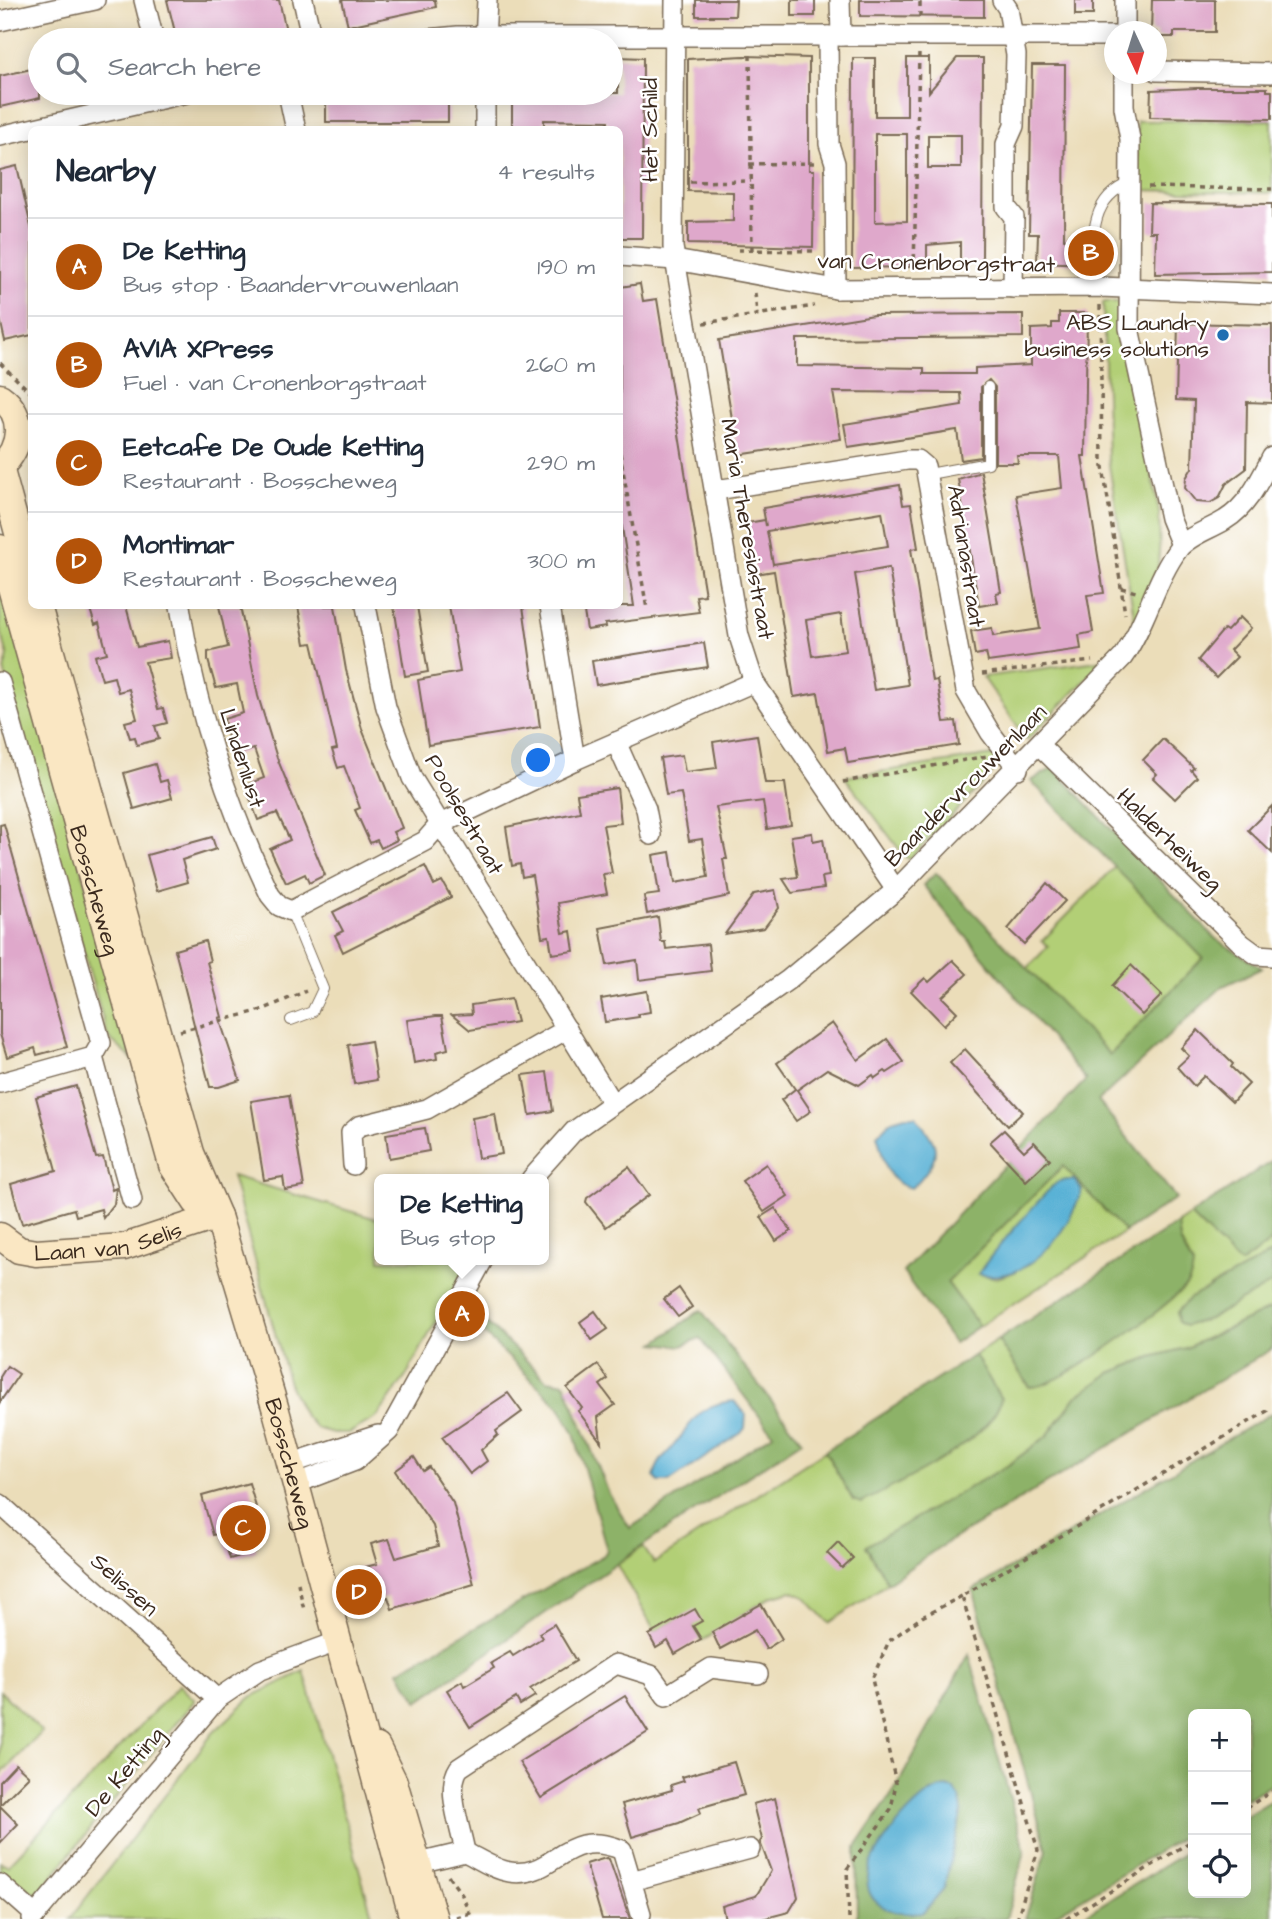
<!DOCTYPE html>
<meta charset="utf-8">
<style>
body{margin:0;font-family:"Architects Daughter",sans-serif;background:#f2f2f3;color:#1f2937}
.controls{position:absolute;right:21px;bottom:21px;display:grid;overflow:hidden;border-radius:10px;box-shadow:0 4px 18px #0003}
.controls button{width:63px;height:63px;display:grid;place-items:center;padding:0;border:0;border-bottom:2px solid #e0e1e3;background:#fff;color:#1f2937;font:35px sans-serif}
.compass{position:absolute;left:1104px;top:21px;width:63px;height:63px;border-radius:50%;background:#fff;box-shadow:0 4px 18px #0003;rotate:176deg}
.you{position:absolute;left:539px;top:761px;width:24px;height:24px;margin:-18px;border:5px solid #fff;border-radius:50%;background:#1a73e8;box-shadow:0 0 0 10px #1a73e833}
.badge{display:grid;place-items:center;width:46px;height:46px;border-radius:50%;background:#b45309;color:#fff;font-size:23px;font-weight:700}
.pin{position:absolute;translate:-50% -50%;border:4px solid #fff;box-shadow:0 2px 7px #0006}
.popup{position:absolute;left:374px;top:1174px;width:175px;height:91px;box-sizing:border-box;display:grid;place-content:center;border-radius:10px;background:#fff;filter:drop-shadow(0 2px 5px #0005);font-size:23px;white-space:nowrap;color:#747a83}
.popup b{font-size:26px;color:#1f2937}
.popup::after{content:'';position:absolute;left:50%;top:100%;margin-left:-14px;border:14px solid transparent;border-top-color:#fff}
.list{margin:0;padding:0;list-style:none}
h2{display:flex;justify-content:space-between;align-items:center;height:91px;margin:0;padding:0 28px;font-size:30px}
h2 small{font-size:23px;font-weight:400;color:#747a83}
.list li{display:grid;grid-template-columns:46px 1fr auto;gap:21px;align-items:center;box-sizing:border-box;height:98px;padding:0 28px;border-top:2px solid #e0e1e3}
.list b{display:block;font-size:26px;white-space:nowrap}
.list p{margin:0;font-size:23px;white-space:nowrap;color:#747a83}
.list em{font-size:23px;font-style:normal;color:#747a83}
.icon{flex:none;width:38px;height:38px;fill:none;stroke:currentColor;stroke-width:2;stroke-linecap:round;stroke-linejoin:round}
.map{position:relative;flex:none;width:1272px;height:1919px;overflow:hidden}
.search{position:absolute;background:#fff;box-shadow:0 4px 18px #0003;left:28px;top:28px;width:595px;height:77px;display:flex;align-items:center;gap:18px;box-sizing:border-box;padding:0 24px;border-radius:38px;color:#747a83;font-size:26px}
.panel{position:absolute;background:#fff;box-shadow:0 4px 18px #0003;left:28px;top:126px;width:595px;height:483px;border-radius:10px}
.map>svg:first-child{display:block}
</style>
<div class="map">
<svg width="1272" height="1919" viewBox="0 0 1272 1919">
<rect width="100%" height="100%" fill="#fff"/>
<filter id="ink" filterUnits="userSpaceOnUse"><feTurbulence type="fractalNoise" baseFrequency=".0143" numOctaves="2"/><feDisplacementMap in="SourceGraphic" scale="14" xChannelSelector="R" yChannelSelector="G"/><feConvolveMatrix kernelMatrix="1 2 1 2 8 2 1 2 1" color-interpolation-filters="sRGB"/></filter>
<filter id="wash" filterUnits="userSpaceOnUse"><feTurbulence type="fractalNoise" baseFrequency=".00686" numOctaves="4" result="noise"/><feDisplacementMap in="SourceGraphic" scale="28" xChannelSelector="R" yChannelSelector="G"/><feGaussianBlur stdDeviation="1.57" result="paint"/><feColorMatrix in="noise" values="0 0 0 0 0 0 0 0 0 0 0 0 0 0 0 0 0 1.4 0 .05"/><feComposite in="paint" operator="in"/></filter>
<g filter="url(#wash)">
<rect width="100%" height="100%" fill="#ebddb9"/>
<g fill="#b2cf76" stroke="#767c4a" stroke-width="2" fill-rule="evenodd">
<path d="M1272 120V193L1136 190 1137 121Z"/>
<path d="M1103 302H1120L1159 512C1161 563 1159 583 1136 628L1108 459Z"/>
<path d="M0 562 132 1059 108 1037 4 670 8 656 0 628Z"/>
<path d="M1105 660 1027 740 983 677Z"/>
<path d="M1001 754V764L910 859 905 857 845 777Z"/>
<path d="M1116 866 1203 958 1110 1055 1027 969 1048 946 1042 941Z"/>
<path d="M1063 1165 1125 1232 979 1326 947 1282ZM1047 1192 1077 1204 1015 1272 997 1278 979 1274Z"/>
<path d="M232 1176 380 1220V1260H470L406 1376 377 1417 349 1433H333L316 1428 303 1414 289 1384Z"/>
<path d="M1190 1215 1240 1264 1272 1241V1253L1189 1299 1209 1319 1272 1283V1308L1186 1348 1151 1357 1110 1373 1076 1397 1047 1436 1007 1466 867 1546 888 1583 829 1623 805 1597 791 1591 771 1597 702 1641 686 1615 655 1632 617 1565 643 1547 654 1563 825 1451 853 1500 1001 1399 975 1355 998 1340 1029 1387 1193 1266 1180 1241 1178 1223Z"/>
<path d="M304 1671 373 1919H70L213 1733 251 1697Z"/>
<path d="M179 1685 195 1700 37 1895 0 1872V1862L8 1865Z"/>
<path d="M0 1691 42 1732 0 1775Z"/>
</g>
<g fill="#8db267" stroke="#646e42" stroke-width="2" fill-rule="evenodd">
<path d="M1053 768 1216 939 1262 968 1223 986 1098 1101 1176 1198 1125 1232 1063 1166 947 1282 979 1326 954 1343 903 1272 1086 1080 923 885 936 873 1110 1055 1203 958 1031 781Z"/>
<path d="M1272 1161V1241L1240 1264 1190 1215Z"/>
<path d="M1178 1223 1180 1241 1193 1266C1192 1273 1191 1281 1186 1286 1163 1310 1058 1389 1030 1387L998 1340Z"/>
<path d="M1272 1253V1283L1209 1319 1185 1326 1178 1322 1177 1312 1189 1299Z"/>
<path d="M1272 1308V1349L938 1548 888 1583 866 1546 1007 1466 1047 1436 1076 1397 1110 1373 1151 1357 1186 1348Z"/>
<path d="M701 1310 802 1441 660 1534 418 1701 399 1671 604 1555 607 1550 574 1433 560 1407 473 1323 477 1318 485 1321 547 1380 565 1383 609 1494 630 1528 773 1434 700 1338 682 1346 655 1343Z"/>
<path d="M975 1355 1001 1399C993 1440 898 1484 861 1503L853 1500 825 1451Z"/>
<path d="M1272 1413V1784L1246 1799V1714H1193V1831L1048 1919H1025L1047 1850 973 1590Z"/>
<path d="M969 1654 1025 1851 1006 1919H857L856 1847 896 1788ZM930 1793 944 1888 923 1913 886 1838Z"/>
<path d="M1272 1800V1919H1078L1193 1848V1893H1246V1816Z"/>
</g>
<g fill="#58b1d5" stroke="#4a6e7a" stroke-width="2">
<path d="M905 1116H916C928 1135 943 1145 930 1166 924 1175 919 1182 911 1188 885 1184 884 1157 877 1135L892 1120Z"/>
<path d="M1074 1180 1082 1190C1068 1232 1029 1285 979 1274 981 1265 1049 1187 1058 1182 1062 1179 1069 1180 1074 1180Z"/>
<path d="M734 1401 746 1414 745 1428 741 1433 669 1482H659L654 1477C657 1461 664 1458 674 1445 694 1421 698 1404 734 1401Z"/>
<path d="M946 1787 954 1789 960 1797 962 1811 944 1888 923 1913C894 1916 858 1906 870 1867 877 1844 922 1789 946 1787Z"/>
</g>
<g id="blocks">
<g fill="#dfa8cb" fill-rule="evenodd">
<path d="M167 0H279L287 35 263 40H177Z"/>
<path d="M342 0H435L436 7 348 26Z"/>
<path d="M696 0H736L735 16H696Z"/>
<rect x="792" y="0" width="23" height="16"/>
<path d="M860 0H984V17L860 16Z"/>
<rect x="1075" y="0" width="18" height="15"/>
<path d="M1152 0H1215V32H1174V37H1157V32H1151Z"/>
<path d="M744 56 809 58V170H814L813 247 688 244V222L733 221V192L688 191V59Z"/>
<path d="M618 57 643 58 642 238H620V130H608V121L544 120V130H512V93H618Z"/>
<path d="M853 58H875V116H907V58H929V92L957 58H983L982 262H960V242L927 245V261H910V267L852 268ZM875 134H907V221L875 222ZM928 135H961V168H928Z"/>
<path d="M1032 65H1065L1064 239 1086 242V264L1037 262 1038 234H1029Z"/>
<path d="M40 67V98L0 107V76Z"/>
<path d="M1197 88H1267V91H1272V119L1150 117 1151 90Z"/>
<path d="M335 93H448V122H326V101H335Z"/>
<path d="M17 166 32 231V335L5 341 0 319V170Z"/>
<path d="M1150 203 1272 204V272L1155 274 1156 232H1149Z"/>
<path d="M640 284 643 301 657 299 705 595 696 596 699 612 605 624 606 627 587 630 583 606H634L620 514V287Z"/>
<path d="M1059 313H1087L1085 456H1082L1104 593 1087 595 1093 632 1079 635 1081 649 988 662 986 653 975 655 971 631 992 628 993 636 1040 629 1016 495 1062 488 1059 456H1017L1018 463H995V387L989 380 981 387V457L961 460 957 430 848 447 844 424 962 405 961 393 833 392 841 439 738 455 719 340 874 315 1023 314V337L797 339V366L924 368V374H975V368L1031 365V329L1052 328V323H1059Z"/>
<path d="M1178 323 1272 325V403L1247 402 1246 469 1226 484 1219 498 1210 503 1196 502 1185 488 1186 478 1192 468 1194 401 1176 400Z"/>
<path d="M981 472 1001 592 996 593 998 603 979 606 958 479Z"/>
<path d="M900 485 903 505 911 504 914 523 918 548 911 549 932 681 937 680 944 722 956 721 959 745 848 763 845 748 828 751 818 693 794 697 774 571 756 574 747 523 765 520 766 526 763 508ZM882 512 888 546 773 564 767 531ZM889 568 908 685 874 690 855 574ZM841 614 846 651 812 656 806 620Z"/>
<path d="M89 606H126L137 647 168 641 171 658 145 662 158 709 163 708 167 723 155 726 159 739 137 745 135 737 130 738 125 722 137 719 129 689 118 692 114 677 102 680 95 656 107 653 99 623 95 625Z"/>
<path d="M219 606H240L258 696 277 758 325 875 309 883 305 874 286 883 270 849 290 840 277 813 258 820 245 785 264 778 254 749 234 755 230 748 224 719 243 713 237 684 216 688 208 660V652L228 647Z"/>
<path d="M298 606H335L346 670 362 729 402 828 393 832 397 840 381 848 377 840 370 843 355 810 360 808 344 766 338 768 332 750 337 749 312 643 305 644Z"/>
<path d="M394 606H417L428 672 405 676Z"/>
<path d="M449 606H523L540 727 428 745 418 680 460 672Z"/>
<path d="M1240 617 1251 628 1230 650 1237 657 1216 678 1198 660 1224 629 1227 631Z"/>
<path d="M704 643 708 667 596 685 592 661Z"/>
<path d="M757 735 765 783H785L791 825 767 829 763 801 716 807 727 859H723L729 896 647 914 644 896 659 894 653 855 670 852 675 883 708 877 702 839 689 841 681 793 666 795 660 758 682 755 685 772 717 768 713 742Z"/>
<path d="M1163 739 1194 768 1191 770 1197 777 1175 799 1153 778 1157 774 1143 760Z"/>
<path d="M155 764 160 782 167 780 172 798 134 809 124 773Z"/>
<path d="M617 788 621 823 603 825 612 873 603 874 607 894 558 903 563 933 571 931 574 951 552 954 549 936 542 937 532 875 522 877 520 864 512 866 506 827 580 812 577 794Z"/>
<path d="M1272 806V853L1248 830Z"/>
<path d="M4 824 67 1047 37 1055 35 1048 7 1057 0 1034V825Z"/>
<path d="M812 833 813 841 823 839 829 876 822 877 824 888 792 893 783 879 798 877 791 836Z"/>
<path d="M212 837 216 849 182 860 188 882 157 891 147 855Z"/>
<path d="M425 866 434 885 442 881 451 897 343 952 335 935 343 931 333 912Z"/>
<path d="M1047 883 1065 901 1024 944 1008 929Z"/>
<path d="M775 890 779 908 764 928 725 934 754 894Z"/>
<path d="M658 917 661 942H665L666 949 708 944 711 971 639 980 637 960 607 965 600 928Z"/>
<path d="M205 941 210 961 207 962 222 1017 219 1018 240 1080 219 1087H210L175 950Z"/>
<path d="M953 960 967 974 942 997 957 1012 944 1025 911 991 925 978 929 982Z"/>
<path d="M1131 965 1162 995 1142 1015 1112 986Z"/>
<path d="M647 991 650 1012 638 1014 639 1017 605 1022 601 999Z"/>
<path d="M511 999 517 1022 470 1030 452 1015 472 1014 471 1005Z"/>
<path d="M436 1016H442L448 1049 436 1052 437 1059 414 1063 407 1020Z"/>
<path d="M832 1023 858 1060 887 1039 904 1062 887 1073 885 1071 875 1078 873 1075 859 1085 827 1069 797 1090 811 1111 796 1121 781 1100 795 1089 777 1063Z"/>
<path d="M1198 1030 1233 1064 1231 1067 1249 1084 1232 1102 1204 1076 1194 1086 1177 1067 1189 1056 1181 1048Z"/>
<path d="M371 1041 377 1080 354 1084 348 1045Z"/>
<path d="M965 1049 1023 1112 1008 1126 950 1063Z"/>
<path d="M547 1072 553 1111 530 1115 523 1075Z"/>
<path d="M76 1086 96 1158 103 1157 112 1190 116 1188 114 1204 103 1218 101 1209 76 1216 74 1209 22 1224 11 1184 56 1171 36 1097Z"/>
<path d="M289 1095 304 1187 285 1190 283 1177 264 1180 251 1101Z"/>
<path d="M495 1114 502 1154 478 1158 472 1118Z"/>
<path d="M425 1128 429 1151 389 1158 386 1134Z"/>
<path d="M1004 1130 1024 1151 1034 1142 1050 1159 1026 1181 990 1142Z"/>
<path d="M766 1164 788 1196 764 1212 742 1181Z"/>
<path d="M629 1167 649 1195 606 1227 586 1202 587 1198Z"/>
<path d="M775 1208 791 1231 776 1241 761 1217Z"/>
<path d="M679 1288 692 1307 678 1317 664 1299Z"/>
<path d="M595 1311 608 1329 592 1340 580 1322Z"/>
<path d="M598 1365 608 1379 600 1385 615 1405 598 1417 601 1442 578 1411 582 1408 567 1388Z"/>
<path d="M7 1366 19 1374 0 1402V1377Z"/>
<path d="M508 1393 522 1412 496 1431 498 1435 481 1450 487 1461 470 1474 442 1437Z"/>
<path d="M414 1457 423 1471 429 1467 453 1503 474 1584 392 1609 388 1597 356 1607 346 1572 377 1564 371 1544 389 1539 396 1558 438 1546 433 1526 395 1471Z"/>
<path d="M249 1483 260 1521 249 1524 256 1551 230 1559 222 1532 213 1535 202 1496Z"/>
<path d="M838 1542 853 1558 842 1568 827 1553Z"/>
<path d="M761 1604 782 1639 766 1649 755 1630 720 1649 712 1632Z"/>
<path d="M695 1609 702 1621 693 1626 701 1639 675 1654 668 1641 656 1648 649 1635Z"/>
<path d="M554 1624 576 1661 530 1689 535 1696 520 1705 516 1698 470 1727 447 1690 462 1681 464 1686 494 1668 491 1663 510 1652 513 1656 542 1638 539 1633Z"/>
<path d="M625 1696 648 1732 541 1798 519 1762Z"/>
<path d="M734 1762 744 1795 699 1808 701 1813 679 1823 632 1837 622 1804 672 1790 671 1785 684 1781 682 1777Z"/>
<path d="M16 1764 29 1776 0 1805V1781Z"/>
<path d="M775 1798 798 1897 789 1912 762 1919H725L722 1906 756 1896 771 1871 760 1842 762 1839 753 1804Z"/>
<path d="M0 1806 18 1824 0 1843Z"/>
<path d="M606 1858 609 1859 630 1919H602L586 1864Z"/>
</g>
</g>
</g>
<g filter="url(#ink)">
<use href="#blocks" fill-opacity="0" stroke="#796954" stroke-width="2"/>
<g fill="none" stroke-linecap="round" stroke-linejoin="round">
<g stroke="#796954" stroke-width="12">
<g id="lane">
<path d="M1093 288C1094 248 1085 199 1130 183"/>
<path d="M929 474 988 463V387"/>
<path d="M291 1020 312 1012 323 989 291 911"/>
</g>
</g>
<g stroke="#796954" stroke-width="22">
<g id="street">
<path d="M144 0 154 40"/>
<path d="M303 0 312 40"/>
<path d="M675 0 673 247 739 636 754 682 896 890"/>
<path d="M840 0 841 36"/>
<path d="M1002 0 1008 9 1016 55 1014 126 1006 144V207L1014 217 1013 288"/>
<path d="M0 21 95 0"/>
<path d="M1125 32V0"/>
<path d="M828 36 829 144 835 163 836 289"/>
<path d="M417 40 458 36H1114"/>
<path d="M485 40 487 0"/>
<path d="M1156 71 1272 73"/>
<path d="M1124 74V107L1130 139 1129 328 1170 518 1181 545"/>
<path d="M288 93 296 130"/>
<path d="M485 130V93"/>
<path d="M0 136 187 93"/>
<path d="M620 256 675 260 836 289 1100 287 1272 294"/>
<path d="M716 490 907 460H918L925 466 966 691 990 732 1018 769"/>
<path d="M180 606C195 707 226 802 270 895L279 906 291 911 425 841 439 825 575 760 754 682"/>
<path d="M366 606 386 707 412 778 612 1103"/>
<path d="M550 606 575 760"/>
<path d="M0 682 101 1043 93 1057 0 1083"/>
<path d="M616 742 646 809 651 835"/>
<path d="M1040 746 1242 944 1257 955 1272 956"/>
<path d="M93 1057 132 1200"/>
<path d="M353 1165 351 1133 359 1126 427 1109 567 1029"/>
<path d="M531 1179 574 1131 788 980 896 890 1123 657C1147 622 1155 580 1179 548 1190 535 1211 529 1225 520 1248 506 1260 480 1272 457"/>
<path d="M289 1464 378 1435"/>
<path d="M295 1484 355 1461 389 1431 483 1260"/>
<path d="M0 1504 217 1699"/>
<path d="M465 1852C479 1859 495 1870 510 1872 555 1879 564 1826 622 1850L641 1914"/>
<path d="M406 1866 465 1852C461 1828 445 1789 459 1768L616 1664 651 1675 666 1696 711 1668 758 1674"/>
<path d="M631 1881 750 1849"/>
<path d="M0 1884 35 1915"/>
<path d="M32 1919 217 1699 260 1670 339 1641"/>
</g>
</g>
<g stroke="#796954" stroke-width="29">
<g id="secondary">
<path d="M0 397C26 415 22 448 0 467"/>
<path d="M0 467 32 584"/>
<path id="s1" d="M0 548 172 1165 196 1202 213 1213"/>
<path id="s2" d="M38 606 191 1153 218 1216 275 1407 413 1919"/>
<path id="s3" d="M0 1236 19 1250 36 1253 124 1247 218 1216"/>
<path d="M377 1747 394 1782 434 1919"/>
</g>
</g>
<g stroke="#796954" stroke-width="3.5" stroke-dasharray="5 5" stroke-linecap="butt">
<path d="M920 17V0"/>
<path d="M750 55 752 254"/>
<path d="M749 164 817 163"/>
<path d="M690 182 751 181"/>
<path d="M1148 187 1272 189"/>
<path d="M738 250 817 251"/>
<path d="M914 269 919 53"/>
<path d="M755 293 757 314"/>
<path d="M1100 305 1102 460 1125 614"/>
<path d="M704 323 814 306"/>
<path d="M0 363 32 394"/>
<path d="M620 453 647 609"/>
<path d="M28 483 32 474"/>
<path d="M1121 588 1136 592"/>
<path d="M982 674 1092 661"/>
<path d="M843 782 987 756"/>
<path d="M180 1031 262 1010 306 991"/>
<path d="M298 1583 304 1610"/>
<path d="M1246 1808 1272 1791"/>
<path d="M448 1876 462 1895 472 1919"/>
<path d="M456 1917 470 1913"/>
<path d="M849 1919 847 1869 891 1809 896 1783 872 1679 889 1641 922 1617 962 1596"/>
<path d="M1017 1919 1038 1850 962 1596 1272 1408"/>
<path d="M1066 1919 1193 1840"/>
</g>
<use href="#lane" stroke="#fff" stroke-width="10"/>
<use href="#street" stroke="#fff" stroke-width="19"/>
<use href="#secondary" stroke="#fae7c3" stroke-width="26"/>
</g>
</g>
<circle fill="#1f6fb2" stroke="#fff" stroke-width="2.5" cx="1223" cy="335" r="7"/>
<g text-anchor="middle" stroke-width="5" stroke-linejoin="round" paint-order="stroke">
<g font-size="23" fill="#3b2a1e" stroke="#fff">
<text transform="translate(649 130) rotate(-90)" y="8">Het Schild</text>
<text transform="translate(936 262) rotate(1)" y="8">van Cronenborgstraat</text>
<text transform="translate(748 529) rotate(80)" y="8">Maria Theresiastraat</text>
<text transform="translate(967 556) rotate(81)" y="8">Adrianastraat</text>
<text transform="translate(243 758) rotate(72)" y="8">Lindenlust</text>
<text transform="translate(965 785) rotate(-45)" y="8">Baandervrouwenlaan</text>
<text transform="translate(465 814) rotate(60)" y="8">Poolsestraat</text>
<text transform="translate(1170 839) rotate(44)" y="8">Halderheiweg</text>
<text dy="8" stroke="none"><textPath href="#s1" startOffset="355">Bosscheweg</textPath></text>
<text dy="8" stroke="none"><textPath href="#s3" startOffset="114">Laan van Selis</textPath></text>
<text dy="8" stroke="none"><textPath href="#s2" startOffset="894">Bosscheweg</textPath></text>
<text transform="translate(125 1584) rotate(42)" y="8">Selissen</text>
<text transform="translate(124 1771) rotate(-50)" y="8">De Ketting</text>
</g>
<g font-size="23" fill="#3b2a1e" stroke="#fff" text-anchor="end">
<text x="1209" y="330">ABS Laundry<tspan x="1209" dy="26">business solutions</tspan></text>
</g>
</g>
</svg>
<div class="controls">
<button>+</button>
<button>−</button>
<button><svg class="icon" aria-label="locate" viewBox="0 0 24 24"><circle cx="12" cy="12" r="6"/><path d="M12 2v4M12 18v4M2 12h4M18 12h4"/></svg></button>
</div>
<svg class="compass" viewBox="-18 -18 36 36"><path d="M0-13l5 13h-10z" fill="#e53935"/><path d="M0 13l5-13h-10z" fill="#747a83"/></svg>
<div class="you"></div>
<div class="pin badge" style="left:462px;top:1314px">A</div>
<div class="popup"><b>De Ketting</b>Bus stop</div>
<div class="pin badge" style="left:1091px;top:253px">B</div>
<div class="pin badge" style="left:243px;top:1528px">C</div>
<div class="pin badge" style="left:359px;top:1592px">D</div>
<div class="search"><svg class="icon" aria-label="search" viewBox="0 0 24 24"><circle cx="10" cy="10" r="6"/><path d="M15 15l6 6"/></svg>Search here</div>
<section class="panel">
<h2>Nearby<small>4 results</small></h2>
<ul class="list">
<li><span class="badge">A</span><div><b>De Ketting</b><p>Bus stop · Baandervrouwenlaan</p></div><em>190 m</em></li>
<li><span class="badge">B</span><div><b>AVIA XPress</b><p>Fuel · van Cronenborgstraat</p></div><em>260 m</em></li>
<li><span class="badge">C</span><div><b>Eetcafe De Oude Ketting</b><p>Restaurant · Bosscheweg</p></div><em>290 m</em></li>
<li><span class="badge">D</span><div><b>Montimar</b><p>Restaurant · Bosscheweg</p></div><em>300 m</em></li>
</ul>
</section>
</div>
